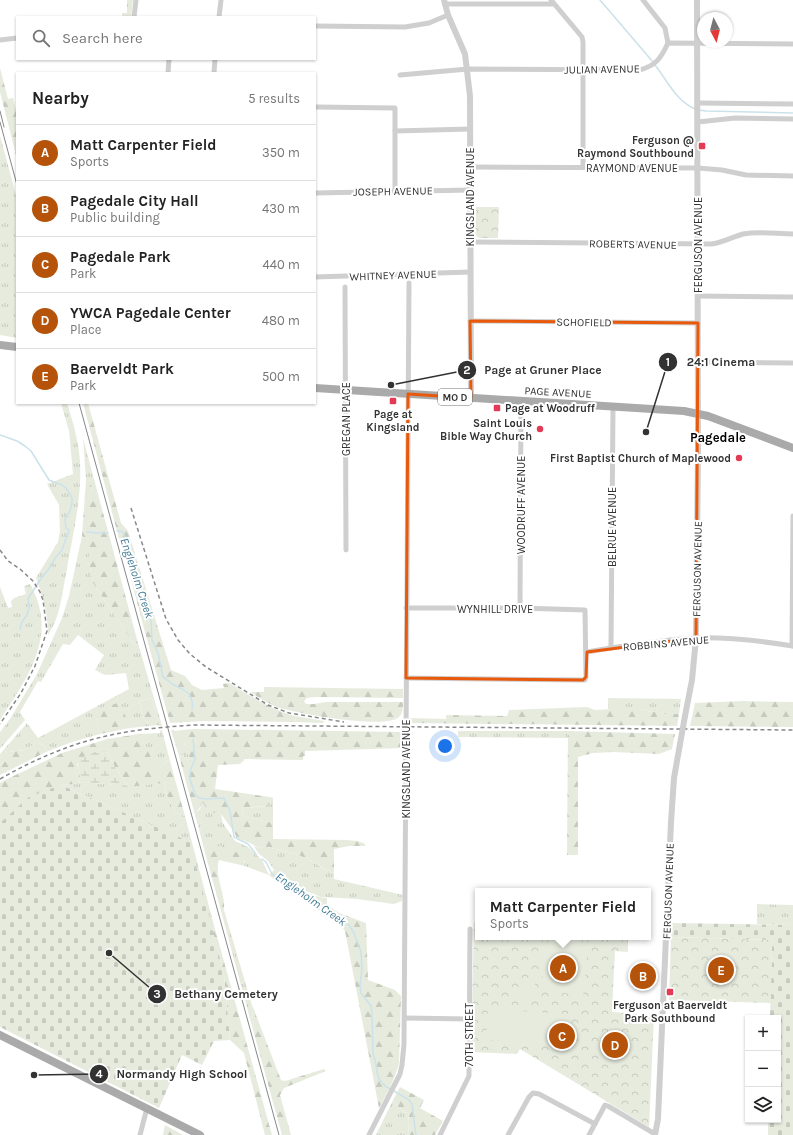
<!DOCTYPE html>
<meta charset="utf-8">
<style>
body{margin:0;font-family:Karla,sans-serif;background:#f2f2f2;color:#222}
.controls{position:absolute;right:12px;bottom:12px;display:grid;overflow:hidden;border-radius:0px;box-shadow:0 1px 3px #0004}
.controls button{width:36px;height:36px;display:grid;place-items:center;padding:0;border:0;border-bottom:1px solid #e0e0e0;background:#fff;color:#222;font:20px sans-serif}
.compass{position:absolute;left:697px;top:12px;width:36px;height:36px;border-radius:50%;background:#fff;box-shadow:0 1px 3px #0004;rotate:173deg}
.you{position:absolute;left:445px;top:746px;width:14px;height:14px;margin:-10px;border:3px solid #fff;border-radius:50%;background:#1a73e8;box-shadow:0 0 0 6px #1a73e833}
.badge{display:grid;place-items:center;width:26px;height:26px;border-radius:50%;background:#b45309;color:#fff;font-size:13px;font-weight:700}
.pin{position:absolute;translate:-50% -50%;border:2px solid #fff;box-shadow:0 1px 4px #0006}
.popup{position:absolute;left:475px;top:888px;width:176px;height:52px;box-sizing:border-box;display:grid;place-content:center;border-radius:0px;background:#fff;filter:drop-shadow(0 1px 3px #0005);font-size:13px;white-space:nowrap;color:#767676}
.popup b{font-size:15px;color:#222}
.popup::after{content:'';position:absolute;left:50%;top:100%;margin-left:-8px;border:8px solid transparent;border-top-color:#fff}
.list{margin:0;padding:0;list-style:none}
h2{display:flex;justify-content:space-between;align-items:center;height:52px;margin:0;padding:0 16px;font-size:17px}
h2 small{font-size:13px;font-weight:400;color:#767676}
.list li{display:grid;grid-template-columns:26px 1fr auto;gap:12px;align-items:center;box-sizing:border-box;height:56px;padding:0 16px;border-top:1px solid #e0e0e0}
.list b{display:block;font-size:15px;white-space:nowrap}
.list p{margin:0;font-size:13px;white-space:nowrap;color:#767676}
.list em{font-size:13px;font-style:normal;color:#767676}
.icon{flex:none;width:22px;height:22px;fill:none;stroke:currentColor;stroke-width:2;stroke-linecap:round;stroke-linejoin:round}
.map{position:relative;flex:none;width:793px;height:1135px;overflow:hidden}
.search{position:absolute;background:#fff;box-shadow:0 1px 3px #0004;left:16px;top:16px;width:300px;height:44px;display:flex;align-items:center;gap:10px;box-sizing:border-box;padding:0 14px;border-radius:0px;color:#767676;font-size:15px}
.panel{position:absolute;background:#fff;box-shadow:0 1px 3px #0004;left:16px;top:72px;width:300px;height:332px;border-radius:0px}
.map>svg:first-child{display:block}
</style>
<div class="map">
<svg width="793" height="1135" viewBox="0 0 793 1135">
<defs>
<pattern id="grass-tufts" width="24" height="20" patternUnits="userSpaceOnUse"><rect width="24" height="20" fill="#e6ebde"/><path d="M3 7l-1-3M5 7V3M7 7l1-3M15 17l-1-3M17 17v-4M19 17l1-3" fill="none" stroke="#c6cabf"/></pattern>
<pattern id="forest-firs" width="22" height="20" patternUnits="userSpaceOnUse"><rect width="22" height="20" fill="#e6ebde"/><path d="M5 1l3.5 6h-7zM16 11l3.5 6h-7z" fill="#c6cabf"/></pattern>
<pattern id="wetland-marsh" width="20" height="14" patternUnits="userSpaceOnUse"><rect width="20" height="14" fill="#e6ebde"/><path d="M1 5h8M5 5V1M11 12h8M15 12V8" fill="none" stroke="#c6cabf"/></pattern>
<pattern id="cemetery-stones" width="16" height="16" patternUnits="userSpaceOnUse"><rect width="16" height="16" fill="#e6ebde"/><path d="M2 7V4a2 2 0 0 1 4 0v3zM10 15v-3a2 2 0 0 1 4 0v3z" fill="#c6cabf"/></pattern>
<pattern id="park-crowns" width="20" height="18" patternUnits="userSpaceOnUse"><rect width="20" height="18" fill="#e6ebde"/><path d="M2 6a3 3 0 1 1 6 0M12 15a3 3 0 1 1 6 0" fill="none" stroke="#c6cabf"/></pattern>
</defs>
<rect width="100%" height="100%" fill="#fff"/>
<g fill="url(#grass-tufts)">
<path d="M127 0H133L131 17H122V13H127Z"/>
<path d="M0 136 17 198V338L0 335Z"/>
<path d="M61 403H67C73 422 79 442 80 462 82 500 72 538 66 574 62 594 60 618 48 635 48 614 43 597 36 578L58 542 60 531 59 505 47 484 73 474 69 431Z"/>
<path d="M83 438 98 494 92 492 91 481 86 480Z"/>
<path d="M82 536 89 540V562L93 583 134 644 138 643 162 726H159L152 698 139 701 144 718 150 726 130 728 119 703 96 718 100 734 72 742 46 752 45 746 37 742 25 750 8 752 7 760 0 765V754L27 723 38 738 129 689 126 673 105 675 95 670 104 655 78 635 70 645 63 644 41 682 38 681 20 712 25 720 0 749V732L10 719 37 674 62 618 69 596Z"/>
<path d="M30 584C59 635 28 677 0 720V587L8 608 12 607 11 601 14 598 26 594 24 586Z"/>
<path d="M142 605 145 621 143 625 138 606Z"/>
<path d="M608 698 681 699 679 714H664L661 712H651L640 709H608Z"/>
<path d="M295 716 324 721 323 723 296 722Z"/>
<path d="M162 730 170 761 164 762 161 769 157 770 139 734 160 733V731Z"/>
<path d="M171 730H174L175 731 182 730 179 733 182 736 184 744 188 747V755L190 758 189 760 185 759 183 755 179 756Z"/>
<path d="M458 731H568V738L458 737Z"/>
<path d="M79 782 137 786 157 783H164L168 799 176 813 185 816 215 929 212 930 189 842 61 785 76 784Z"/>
<path d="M270 797 273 798V823L246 817 242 813 243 808 267 806Z"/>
<path d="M203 802 208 811 221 814 223 823 235 841 248 847 262 860 269 875 245 866V861L204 849 198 826 202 822 197 816V812L200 809Z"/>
<path d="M254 846 259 848 263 846C280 850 297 853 312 861 323 866 319 871 334 871V879L403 895 402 901 394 904 357 899 321 897 299 888 280 876 274 870 268 861 258 853Z"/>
<path d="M757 904 793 905V925L757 924Z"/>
<path d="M224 910 251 1002 255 1037 221 911Z"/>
<path d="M393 1100C397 1107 400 1111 408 1113L409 1122 408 1135H376Z"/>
</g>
<g fill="url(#forest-firs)">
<path d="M0 68 8 99 13 98 17 114V159L0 92Z"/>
<path d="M83 403H88L121 523 128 531 171 670 185 676 192 685 202 690 224 688 223 684 229 683C251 696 271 710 295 716L296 722 204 721 170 723 143 625 145 621 142 605 138 606 129 571 132 570 125 547 121 546Z"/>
<path d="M86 480 91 481 92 492 98 494 138 643 134 644 93 583 89 562V540L82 536Z"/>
<path d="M264 687 403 689V698L315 697 307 698 304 701 306 704H314L326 702H403C403 707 403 712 400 716 389 731 294 713 277 707 267 703 258 697 250 692H264Z"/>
<path d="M152 698 159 725 150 726 144 718 139 701Z"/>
<path d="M743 701 793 702V727L690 726 695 703Z"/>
<path d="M120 702 130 728 100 734 96 718 98 712 106 707Z"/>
<path d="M587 707 595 710 629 708 640 709 651 712H661L664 714H679L677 726 409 723V718L446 719V715L507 716 509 710Z"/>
<path d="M194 729 402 732V748L305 751V756H303V760L245 759 240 764 218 765 215 789 270 797 267 806 243 808 242 813 246 817 273 823V839L347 840 358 841 365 844V846H349L334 849V871C319 871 324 866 312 861 297 853 280 850 263 846L259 848 248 842 237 838 234 832 221 814 208 812 203 802 197 812V816L202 817 204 820 198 826 179 756 183 755 185 759 189 760 190 758 188 755V747C184 744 182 742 182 736H179L178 733 182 730Z"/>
<path d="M568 731 675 734 672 749 659 754 614 752 593 753 578 757V855H567Z"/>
<path d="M139 734 157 769H161L164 762 170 761 185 816 176 813 168 799 164 783C152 783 141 787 129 786L116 769 107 752 77 764 81 774 79 782 76 784 61 785 0 823V783L5 780 62 753 107 739Z"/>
<path d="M37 742 45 746 46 752 0 775V765L7 760 5 755 8 752 25 750Z"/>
<path d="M222 846C232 850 246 854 245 866L219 860C214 876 226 894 224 910L221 911 204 849 212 850 214 847Z"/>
<path d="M274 870C287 882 309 897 327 898V905L339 913 366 923 368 980 395 990 401 996 399 1063C395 1079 387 1094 379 1108L345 931 341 925 277 882 269 875Z"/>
<path d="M215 929 272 1135H265L244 1053 230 1040 224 975 212 930Z"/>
<path d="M251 1002 281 1080 285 1081 324 1069 326 1071 284 1088 280 1095 291 1135H282L255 1037Z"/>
<path d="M400 1087 424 1100 420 1108 443 1121 435 1135H408L409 1122 408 1113C400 1111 397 1107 393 1100Z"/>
<path d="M165 1125 183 1135H163Z"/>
</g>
<path fill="url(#wetland-marsh)" d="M94 752H107L116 769 129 786 79 782C82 771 77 768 78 759Z"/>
<g fill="url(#cemetery-stones)">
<path d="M61 785 190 842 224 975 230 1040 214 1041 202 1065 182 1055 159 1108 0 1027V823L29 797Z"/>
<path d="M672 923 793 925V1135H768V1120H778V1018H770L772 940 671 937Z"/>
</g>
<g fill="url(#park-crowns)">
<path d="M476 207H499L498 238H479L475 235Z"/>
<path d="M474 922 478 923V937H628V952L615 951 612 1012 654 1015 649 1127 520 1049 517 1054 471 1052Z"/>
<path d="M671 937 772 940 771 1003 669 1000Z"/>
</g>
<g fill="#e6ebde">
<path d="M539 946H585L588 949 583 996C549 993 535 981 539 946Z"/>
<path d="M523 977 536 979 531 1004 518 1002Z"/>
<path d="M488 1009 567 1014 564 1045 486 1040Z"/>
</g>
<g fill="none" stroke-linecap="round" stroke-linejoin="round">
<g stroke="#cbe2eb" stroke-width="1.5">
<path d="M600 0 653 62"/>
<path d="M655 65C667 80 676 101 695 109"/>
<path d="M699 110 706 111 793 113"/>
<path d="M0 435 17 441 25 446 31 451 49 480 62 485 66 488 72 498V503L70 511 65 519 66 528 69 530 62 550 56 557 48 570 40 580 28 599 29 608 27 615 22 622 20 629"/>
<path d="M117 531H122L125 537 146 607 151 619 152 640 158 653 163 677C167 679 170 683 174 685 186 691 194 693 192 709"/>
<path d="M87 532 98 533H108"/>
<path d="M193 739 195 759 190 771V779L195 794 199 798 205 799 224 798 230 811 234 837 248 844 256 854"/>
<path d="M262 859 266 862 272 874 277 878 306 895 349 925 354 933 361 952 362 968 360 985 361 993 371 1006 372 1013 373 1054C380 1070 372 1079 390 1089"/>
<path d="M394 1091 409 1100 412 1104 416 1135"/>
</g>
<g stroke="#cfcfcf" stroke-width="5">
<path d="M551 0 582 37 583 42V167"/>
<path d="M643 0 665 28 668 43"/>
<path d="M445 4H554"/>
<path d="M134 17 136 0"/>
<path d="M219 17 221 0"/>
<path d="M315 26 405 27 429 23 448 15"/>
<path d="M0 40 17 38"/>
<path d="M168 73 169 59"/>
<path d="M214 73 215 59"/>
<path d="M400 75 468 69 639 70C656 66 661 58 668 43L793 44"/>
<path d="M698 103 793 104"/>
<path d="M315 107 395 108V191"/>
<path d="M698 122 735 118 793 119"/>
<path d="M395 131 470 129"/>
<path d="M471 167 698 168 722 170 746 175 793 176"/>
<path d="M315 193 471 190"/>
<path d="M471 242 711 244C722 243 732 237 743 234 759 231 777 234 793 234"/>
<path d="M315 277 470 272"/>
<path d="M345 287 346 550"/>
<path d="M698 296 793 297"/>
<path d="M470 321 698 323"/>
<path d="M698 362 793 363"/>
<path d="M520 608 521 401"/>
<path d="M792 646 793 516"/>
<path d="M611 648 613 406"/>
<path d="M587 652C621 646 661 640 696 638 728 637 762 641 793 646"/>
<path d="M406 678 583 680H585L586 677 585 610 520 608H406"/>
<path d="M405 1018 469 1019"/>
<path d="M140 1135 147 1108"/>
<path d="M369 1135 400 1074 402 1065 404 1044 409 283"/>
<path d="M440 1135 469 1076 470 929"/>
<path d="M508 1135 529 1097 533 1093 539 1094 595 1124"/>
<path d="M589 1135 605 1105 608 1106 655 1134"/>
</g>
<g stroke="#cfcfcf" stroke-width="6">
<path d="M444 0 448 15 465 54 470 96 471 398"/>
<path d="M685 716 692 680 696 638 698 451 697 0"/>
<path d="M655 1135 658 1119 671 822 674 778 680 744"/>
</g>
<g stroke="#aaa" stroke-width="8">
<path d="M0 345 17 347"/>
<path d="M315 388 684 411 708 416 793 448"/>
<path d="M0 1035 200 1135"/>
</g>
<g stroke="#878787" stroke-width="1">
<path d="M0 111 4 127"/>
<path d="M0 122 17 185"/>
<path d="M79 403 279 1135"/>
</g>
<g stroke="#878787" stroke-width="1.5" stroke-dasharray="4 3" stroke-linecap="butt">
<path d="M131 508 166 619 178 640 190 654 206 667 268 705 289 713 344 722"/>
<path d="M0 550 8 561 20 569 33 581 40 592 43 600 47 631 35 666 21 693 0 724"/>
<path d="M0 779C35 759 72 743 111 735 138 729 166 727 194 725L793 730"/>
</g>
<path stroke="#cfcfcf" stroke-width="6" d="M680 744 685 716"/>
</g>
<path fill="none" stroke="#e8590c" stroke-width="3" stroke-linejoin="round" d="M470 321 698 323 696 638 587 652 586 677 583 680 406 678 408 394 471 398Z"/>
<g fill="#e33a56" stroke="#fff" stroke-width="1.5">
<rect x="698" y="142" width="8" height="8" rx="2"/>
<rect x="389" y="397" width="8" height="8" rx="2"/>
<rect x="493" y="404" width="8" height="8" rx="2"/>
<circle cx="540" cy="429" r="4"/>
<circle cx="739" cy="458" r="4"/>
<rect x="666" y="988" width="8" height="8" rx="2"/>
</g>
<g text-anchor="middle" stroke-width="4" stroke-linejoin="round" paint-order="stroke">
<rect fill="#fff" stroke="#707070" stroke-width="1" x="438" y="389" width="34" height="16" rx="3"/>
<g font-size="10" font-weight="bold" fill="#323232">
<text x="455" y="401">MO D</text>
</g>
<g font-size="11" fill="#323232" stroke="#fff">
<text transform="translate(602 69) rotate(-1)" y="4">JULIAN AVENUE</text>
<text x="632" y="172">RAYMOND AVENUE</text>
<text transform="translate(393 191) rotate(-1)" y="4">JOSEPH AVENUE</text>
<text transform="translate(470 197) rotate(-90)" y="4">KINGSLAND AVENUE</text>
<text transform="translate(633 244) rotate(1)" y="4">ROBERTS AVENUE</text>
<text transform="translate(698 245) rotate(-90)" y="4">FERGUSON AVENUE</text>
<text transform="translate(393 275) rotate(-2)" y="4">WHITNEY AVENUE</text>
<text transform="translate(584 322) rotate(1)" y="4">SCHOFIELD</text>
<text transform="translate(558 392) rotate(3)" y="4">PAGE AVENUE</text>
<text transform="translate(346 419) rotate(-90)" y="4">GREGAN PLACE</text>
<text transform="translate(521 505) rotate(-90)" y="4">WOODRUFF AVENUE</text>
<text transform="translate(612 527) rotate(-90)" y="4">BELRUE AVENUE</text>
<text transform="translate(697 569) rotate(-89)" y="4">FERGUSON AVENUE</text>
<text x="495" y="613">WYNHILL DRIVE</text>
<text transform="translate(666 643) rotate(-5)" y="4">ROBBINS AVENUE</text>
<text transform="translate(406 769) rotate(-90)" y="4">KINGSLAND AVENUE</text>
<text transform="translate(668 891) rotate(-88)" y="4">FERGUSON AVENUE</text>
<text transform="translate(469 1035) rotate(-90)" y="4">70TH STREET</text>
</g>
<g font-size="11" font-weight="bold" fill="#323232" stroke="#fff" text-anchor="end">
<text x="694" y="144">Ferguson @<tspan x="694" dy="13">Raymond Southbound</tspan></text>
<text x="505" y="412" text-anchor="start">Page at Woodruff</text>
<text x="393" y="418" text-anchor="middle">Page at<tspan x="393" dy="13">Kingsland</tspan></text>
<text x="532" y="427">Saint Louis<tspan x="532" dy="13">Bible Way Church</tspan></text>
<text x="731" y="462">First Baptist Church of Maplewood</text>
<text x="670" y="1009" text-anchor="middle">Ferguson at Baerveldt<tspan x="670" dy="13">Park Southbound</tspan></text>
</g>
<g font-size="12" font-style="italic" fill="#407b94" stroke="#fff">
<text transform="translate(137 578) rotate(72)" y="4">Engleholm Creek</text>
<text transform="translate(311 899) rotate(35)" y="4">Engleholm Creek</text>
</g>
<g font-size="13" font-weight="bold" fill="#000" stroke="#fff">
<text x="718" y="442">Pagedale</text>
</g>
</g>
<path fill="none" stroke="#323232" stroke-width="1.5" d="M646 432L668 362M391 385L467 370M109 953L157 994M34 1075L99 1074"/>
<g fill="#323232" stroke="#fff" stroke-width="1.5">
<circle cx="646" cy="432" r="4"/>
<circle cx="391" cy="385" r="4"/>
<circle cx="109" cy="953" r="4"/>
<circle cx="34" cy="1075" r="4"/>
<circle cx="668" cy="362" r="10"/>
<circle cx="467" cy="370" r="10"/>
<circle cx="157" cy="994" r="10"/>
<circle cx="99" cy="1074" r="10"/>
</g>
<g font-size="12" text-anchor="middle" font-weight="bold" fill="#fff">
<text x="668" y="366">1</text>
<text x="467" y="374">2</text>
<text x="157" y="998">3</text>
<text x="99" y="1078">4</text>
</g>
<g font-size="12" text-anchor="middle" font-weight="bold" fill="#323232" stroke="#fff" stroke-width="4" stroke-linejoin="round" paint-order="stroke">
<text x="721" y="366">24:1 Cinema</text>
<text x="543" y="374">Page at Gruner Place</text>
<text x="226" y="998">Bethany Cemetery</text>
<text x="182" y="1078">Normandy High School</text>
</g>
</svg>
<div class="controls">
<button>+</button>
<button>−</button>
<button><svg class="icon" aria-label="layers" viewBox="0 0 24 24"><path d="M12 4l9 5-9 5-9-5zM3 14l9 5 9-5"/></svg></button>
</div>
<svg class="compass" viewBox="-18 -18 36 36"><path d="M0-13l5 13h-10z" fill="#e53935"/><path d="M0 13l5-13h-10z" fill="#767676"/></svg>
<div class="you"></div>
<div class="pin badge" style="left:563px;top:968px">A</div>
<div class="popup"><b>Matt Carpenter Field</b>Sports</div>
<div class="pin badge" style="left:643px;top:976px">B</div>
<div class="pin badge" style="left:562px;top:1036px">C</div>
<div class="pin badge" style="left:615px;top:1045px">D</div>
<div class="pin badge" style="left:721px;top:970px">E</div>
<div class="search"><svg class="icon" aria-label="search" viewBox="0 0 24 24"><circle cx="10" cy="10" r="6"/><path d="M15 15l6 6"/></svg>Search here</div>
<section class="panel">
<h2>Nearby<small>5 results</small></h2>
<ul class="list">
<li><span class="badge">A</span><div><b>Matt Carpenter Field</b><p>Sports</p></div><em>350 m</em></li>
<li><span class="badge">B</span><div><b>Pagedale City Hall</b><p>Public building</p></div><em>430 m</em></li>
<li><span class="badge">C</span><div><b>Pagedale Park</b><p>Park</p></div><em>440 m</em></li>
<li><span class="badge">D</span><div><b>YWCA Pagedale Center</b><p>Place</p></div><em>480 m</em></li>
<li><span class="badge">E</span><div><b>Baerveldt Park</b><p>Park</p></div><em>500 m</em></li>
</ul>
</section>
</div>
